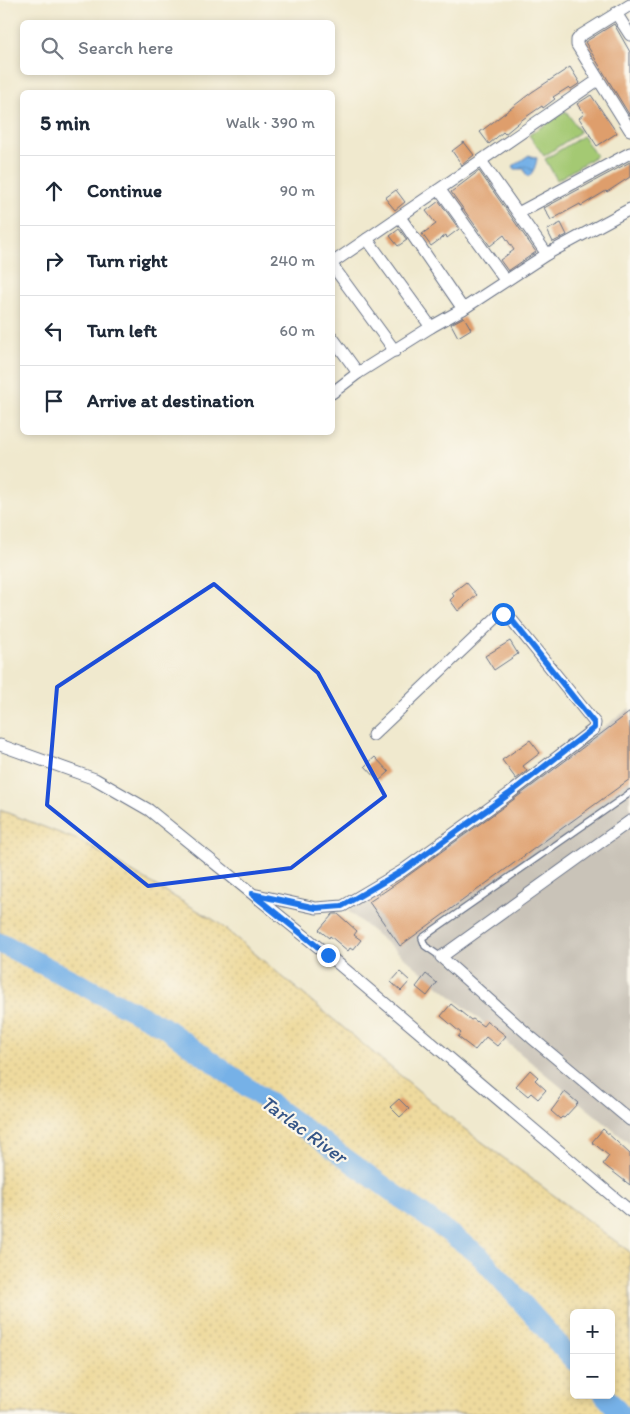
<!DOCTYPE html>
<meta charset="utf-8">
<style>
body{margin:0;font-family:Itim,sans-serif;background:#f2f2f3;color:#1f2937}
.controls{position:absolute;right:15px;bottom:15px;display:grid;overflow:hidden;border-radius:8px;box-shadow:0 2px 8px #0003}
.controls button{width:45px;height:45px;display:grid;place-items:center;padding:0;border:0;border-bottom:1px solid #e0e1e3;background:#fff;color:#1f2937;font:25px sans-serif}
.stop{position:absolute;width:15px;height:15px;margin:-11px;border:4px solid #1a73e8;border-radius:50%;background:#fff}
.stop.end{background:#1a73e8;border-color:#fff;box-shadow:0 1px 5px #0008}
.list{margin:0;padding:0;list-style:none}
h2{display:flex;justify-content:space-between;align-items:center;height:65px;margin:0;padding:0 20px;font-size:21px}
h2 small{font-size:16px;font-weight:400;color:#747a83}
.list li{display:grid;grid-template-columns:32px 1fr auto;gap:15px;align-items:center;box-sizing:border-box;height:70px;padding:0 20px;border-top:1px solid #e0e1e3}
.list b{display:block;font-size:19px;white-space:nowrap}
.list em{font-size:16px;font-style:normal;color:#747a83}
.icon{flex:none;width:28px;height:28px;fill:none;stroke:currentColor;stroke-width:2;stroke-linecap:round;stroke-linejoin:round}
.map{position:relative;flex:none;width:630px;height:1414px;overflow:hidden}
.search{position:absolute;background:#fff;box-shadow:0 2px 8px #0003;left:20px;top:20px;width:315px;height:55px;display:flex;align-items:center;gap:12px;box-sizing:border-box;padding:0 18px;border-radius:8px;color:#747a83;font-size:19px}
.panel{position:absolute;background:#fff;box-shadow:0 2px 8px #0003;left:20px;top:90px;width:315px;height:345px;border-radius:8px}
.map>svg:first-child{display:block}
</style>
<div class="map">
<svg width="630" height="1414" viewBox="0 0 630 1414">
<defs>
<pattern id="sand-dots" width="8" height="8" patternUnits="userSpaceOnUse" patternTransform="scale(1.25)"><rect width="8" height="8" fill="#eeda9e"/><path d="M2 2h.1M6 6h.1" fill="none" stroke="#ccbb8a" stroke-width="1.8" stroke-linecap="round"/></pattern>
<pattern id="water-waves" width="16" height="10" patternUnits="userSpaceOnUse" patternTransform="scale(1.25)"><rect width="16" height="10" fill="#76b1e7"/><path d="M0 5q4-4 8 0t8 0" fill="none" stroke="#6090be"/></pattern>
</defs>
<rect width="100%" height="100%" fill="#fbf7ec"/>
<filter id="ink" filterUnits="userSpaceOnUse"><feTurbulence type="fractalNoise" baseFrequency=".02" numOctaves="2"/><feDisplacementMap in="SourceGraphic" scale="10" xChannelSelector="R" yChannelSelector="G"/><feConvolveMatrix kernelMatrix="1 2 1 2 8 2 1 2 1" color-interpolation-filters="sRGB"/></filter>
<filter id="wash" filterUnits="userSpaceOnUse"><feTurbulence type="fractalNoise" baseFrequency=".0096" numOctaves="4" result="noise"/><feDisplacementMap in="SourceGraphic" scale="20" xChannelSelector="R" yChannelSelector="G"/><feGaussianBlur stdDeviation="1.12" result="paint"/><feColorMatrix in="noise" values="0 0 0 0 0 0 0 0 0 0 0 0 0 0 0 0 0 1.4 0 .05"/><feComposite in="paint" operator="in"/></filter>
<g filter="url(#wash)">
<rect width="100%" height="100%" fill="#f0e9ce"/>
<path fill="#c9c3b8" d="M630 708V1144L348 911Z"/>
<path fill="url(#sand-dots)" stroke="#84847e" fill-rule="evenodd" d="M0 810 80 841 217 922 462 1127 630 1252V1414H0ZM574 1313H611V1395H574Z"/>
<g fill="#a4c973" stroke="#607c68">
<path d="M566 111 580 132 544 156 529 135Z"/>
<path d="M583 136 596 156 557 180 545 159Z"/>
</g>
<path fill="url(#water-waves)" stroke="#4870a2" d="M529 155 537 158C536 165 534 172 528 177L526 175 524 169H515L513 166Z"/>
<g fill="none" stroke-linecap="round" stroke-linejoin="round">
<g stroke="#76b1e7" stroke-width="20">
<path d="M0 943 164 1027 478 1254 574 1361"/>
<path d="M604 1395 621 1414"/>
</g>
</g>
<g id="blocks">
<g fill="#de9e6c">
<path d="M614 24 630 52V116L585 42Z"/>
<path d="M570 67 580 83 571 89 569 87 553 97 555 99 543 108 542 106 523 119 505 134 503 132 489 144 480 132 532 92Z"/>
<path d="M591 95 617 133 597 146 579 118 584 114 577 104Z"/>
<path d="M464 142 474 155 462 165 452 151Z"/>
<path d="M630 162V177L607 192 606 191 581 206 580 204 551 220 544 208Z"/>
<path d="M479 171 536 252 508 271 500 260 514 250 504 235 490 246 451 192Z"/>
<path d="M396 190 405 202 395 210 385 198Z"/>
<path d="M439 201 459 229 447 238 446 235 431 246 422 234 436 224 426 211Z"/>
<path d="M561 223 567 235 553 242 547 230Z"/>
<path d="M399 229 407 240 398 246 390 236Z"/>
<path d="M464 317 471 329 458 337 451 324Z"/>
<path d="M466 582 477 595 458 611 450 600 454 596 452 593Z"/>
<path d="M510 641 518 654 494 670 485 656Z"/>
<path d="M630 712V779L400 946 369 902 406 877 513 800Z"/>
<path d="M530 740 540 753 523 766 527 771 516 779 502 760Z"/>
<path d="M375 757 389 772 379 781 365 766Z"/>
<path d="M333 914H338L357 931 354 935 361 940 353 950 350 948 348 951 330 936 329 938 319 930Z"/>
<path d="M400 972 410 981 401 991 391 982Z"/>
<path d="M426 974 437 983 427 996 416 987Z"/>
<path d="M451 1004 471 1020 473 1019 483 1026 487 1021 506 1036 497 1046 486 1037 475 1050 458 1037 461 1033 441 1016Z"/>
<path d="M530 1070 538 1077 535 1080 546 1090 538 1099 531 1093 528 1096 516 1086Z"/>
<path d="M565 1092 578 1103 564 1118 562 1117 560 1119 551 1111Z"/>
<path d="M399 1099 409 1109 400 1117 390 1107Z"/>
<path d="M603 1129 630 1154V1185L603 1164 609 1156 592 1142Z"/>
</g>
</g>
</g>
<g filter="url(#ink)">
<use href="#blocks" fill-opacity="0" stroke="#667085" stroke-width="1"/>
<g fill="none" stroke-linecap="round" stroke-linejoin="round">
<g stroke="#667085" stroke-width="8">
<path id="lane" d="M441 957 425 946 422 938 630 793"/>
</g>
<g stroke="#667085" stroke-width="13">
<g id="street">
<path d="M630 5 580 36 577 40V45L630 130"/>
<path d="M616 13 630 35"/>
<path d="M481 161 547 254"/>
<path d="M440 190 505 280"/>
<path d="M518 213 630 153"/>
<path d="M400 217 463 309"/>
<path d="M367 239 431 327"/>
<path d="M332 263 598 80"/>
<path d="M332 265 395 351"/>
<path d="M332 337 358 373"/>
<path d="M332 393 358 373 431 327 463 309 547 254 630 209"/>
<path d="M0 745 95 779 149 810 328 955 630 1211"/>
<path d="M630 821 441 957 532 1038 630 1120"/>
<path d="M257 895 316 908 343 906 402 871 509 794 590 732 594 729 595 723 507 614 499 615 373 735"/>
</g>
</g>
<use href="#lane" stroke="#fff" stroke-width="5.5"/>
<use href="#street" stroke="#fff" stroke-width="11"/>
</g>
</g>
<g fill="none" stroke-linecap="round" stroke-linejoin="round" filter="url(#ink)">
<path stroke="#1a73e8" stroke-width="6" d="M328 955 252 894 316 908 342 906 402 871 509 794 594 728V723L507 614H503"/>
</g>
<path fill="none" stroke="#1d4ed8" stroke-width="4" stroke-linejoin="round" d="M214 584 318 673 385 796 291 868 148 886 47 805 57 687Z"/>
<g text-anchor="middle" stroke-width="4.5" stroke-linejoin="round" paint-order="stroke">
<g font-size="20" font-style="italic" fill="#365687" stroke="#fbf7ec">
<text transform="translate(304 1129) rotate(36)" y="7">Tarlac River</text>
</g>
</g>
</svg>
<div class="controls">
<button>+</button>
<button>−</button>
</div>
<div class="stop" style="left:503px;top:614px"></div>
<div class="stop end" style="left:328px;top:955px"></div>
<div class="search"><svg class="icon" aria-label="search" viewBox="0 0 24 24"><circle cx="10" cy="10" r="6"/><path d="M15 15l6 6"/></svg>Search here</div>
<section class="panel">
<h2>5 min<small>Walk · 390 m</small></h2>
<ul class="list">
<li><svg class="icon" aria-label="ahead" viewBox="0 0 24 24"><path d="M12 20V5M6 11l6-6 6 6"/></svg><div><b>Continue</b></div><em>90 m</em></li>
<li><svg class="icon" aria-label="right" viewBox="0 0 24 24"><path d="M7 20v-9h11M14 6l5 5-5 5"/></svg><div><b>Turn right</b></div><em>240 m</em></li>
<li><svg class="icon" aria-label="left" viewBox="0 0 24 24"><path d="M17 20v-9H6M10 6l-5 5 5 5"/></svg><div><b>Turn left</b></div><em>60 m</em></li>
<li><svg class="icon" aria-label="arrive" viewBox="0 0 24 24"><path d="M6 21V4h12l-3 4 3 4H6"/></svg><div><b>Arrive at destination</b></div></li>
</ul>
</section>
</div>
